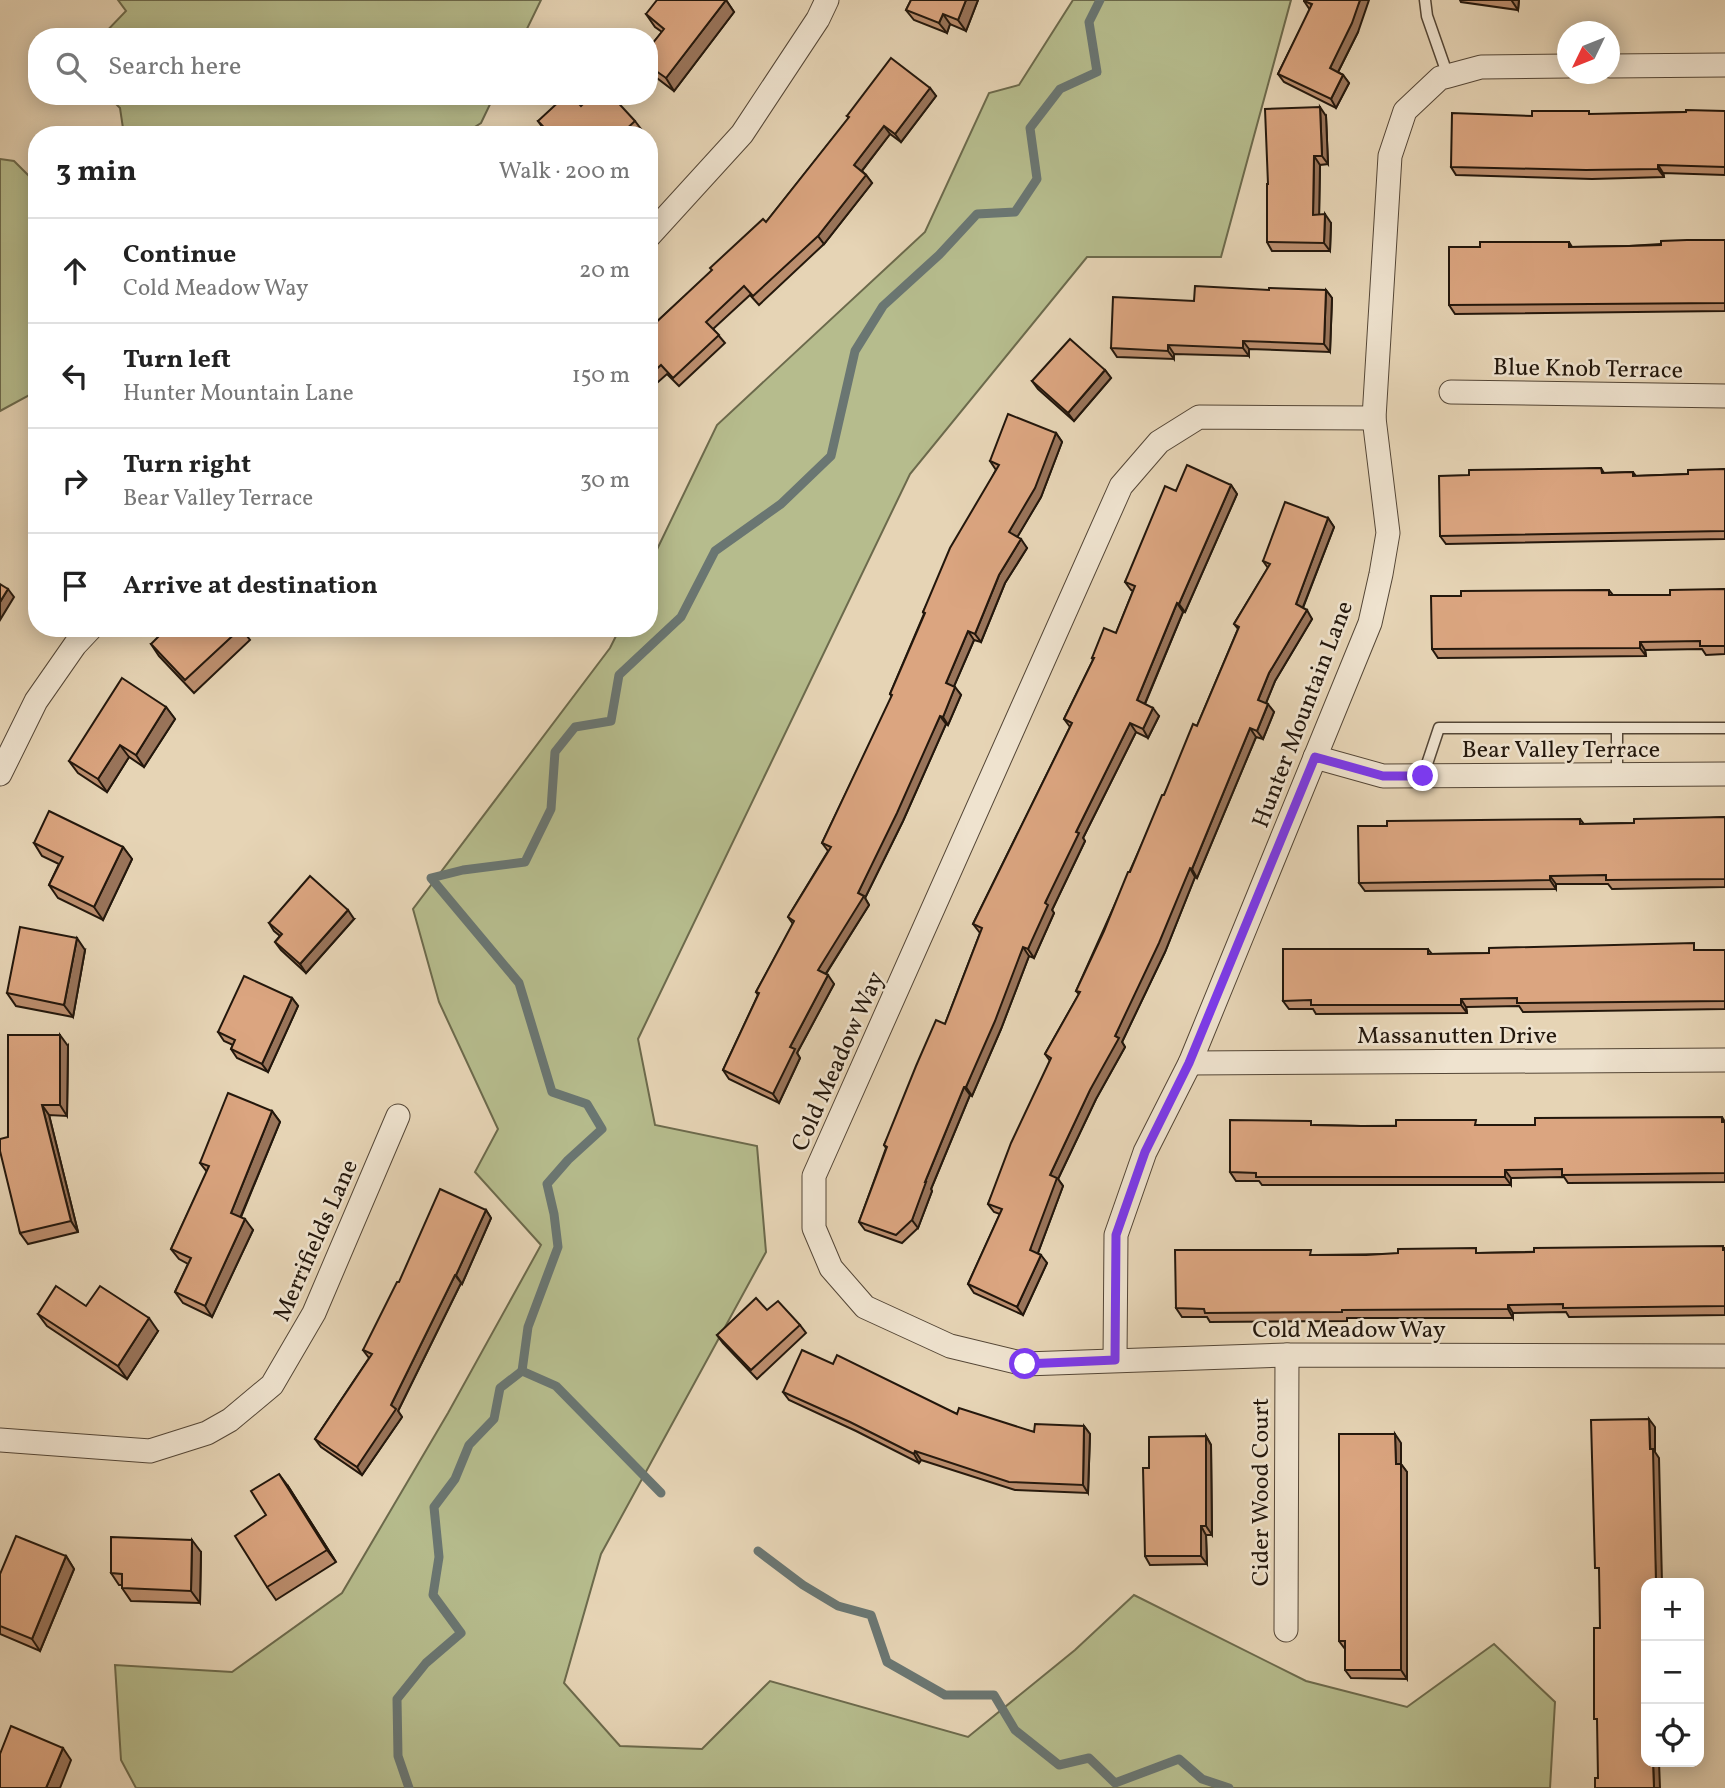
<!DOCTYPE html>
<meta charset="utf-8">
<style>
body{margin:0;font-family:Vollkorn,serif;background:#f2f2f2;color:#222}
.controls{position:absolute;right:21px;bottom:21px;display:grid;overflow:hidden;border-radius:14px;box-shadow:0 4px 18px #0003}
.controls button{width:63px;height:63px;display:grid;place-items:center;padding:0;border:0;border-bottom:2px solid #e0e0e0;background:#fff;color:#222;font:35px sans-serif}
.compass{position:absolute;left:1557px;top:21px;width:63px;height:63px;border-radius:50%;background:#fff;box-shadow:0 4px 18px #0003;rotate:227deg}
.stop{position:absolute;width:21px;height:21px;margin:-16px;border:5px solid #7c3aed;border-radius:50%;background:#fff}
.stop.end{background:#7c3aed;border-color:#fff;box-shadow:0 2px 7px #0008}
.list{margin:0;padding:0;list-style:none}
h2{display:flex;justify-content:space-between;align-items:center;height:91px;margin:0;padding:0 28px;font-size:30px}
h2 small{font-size:23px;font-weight:400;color:#767676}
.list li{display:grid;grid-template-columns:46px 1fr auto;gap:21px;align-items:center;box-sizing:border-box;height:105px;padding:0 28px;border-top:2px solid #e0e0e0}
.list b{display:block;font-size:26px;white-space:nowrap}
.list p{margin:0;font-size:23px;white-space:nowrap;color:#767676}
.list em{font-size:23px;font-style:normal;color:#767676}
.icon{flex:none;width:38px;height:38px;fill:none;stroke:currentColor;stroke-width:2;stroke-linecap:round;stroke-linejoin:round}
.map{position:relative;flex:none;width:1725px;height:1788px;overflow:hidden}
.search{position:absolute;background:#fff;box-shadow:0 4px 18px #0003;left:28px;top:28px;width:630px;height:77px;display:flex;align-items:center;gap:18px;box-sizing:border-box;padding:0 24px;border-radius:28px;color:#767676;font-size:26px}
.panel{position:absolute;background:#fff;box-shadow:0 4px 18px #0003;left:28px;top:126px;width:630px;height:511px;border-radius:28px}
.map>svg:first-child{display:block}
</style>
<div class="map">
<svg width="1725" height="1788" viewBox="0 0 1725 1788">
<rect width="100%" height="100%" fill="#e6d4b5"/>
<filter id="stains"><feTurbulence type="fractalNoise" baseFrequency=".00286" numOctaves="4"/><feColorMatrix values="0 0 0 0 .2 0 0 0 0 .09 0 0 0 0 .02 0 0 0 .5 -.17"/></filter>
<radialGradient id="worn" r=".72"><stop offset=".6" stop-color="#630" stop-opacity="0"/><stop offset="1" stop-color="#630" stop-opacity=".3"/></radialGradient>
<g fill="#b6bc8d" stroke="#6c6a4c" stroke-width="2">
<path d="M118 0H541L523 37H101L126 11Z"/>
<path d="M1073 0H1291L1221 257H1087L910 474 638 1039 655 1125 757 1146 766 1252 601 1554 564 1683 620 1746 702 1749 770 1681 968 1737 1075 1650 1134 1595 1306 1681 1407 1707 1494 1644 1555 1702 1550 1788H136L121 1760 115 1665 232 1672 342 1593 448 1413 541 1245 475 1172 498 1129 439 1002 413 909 610 648 620 628H649V566L717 425 925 232 989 93 1019 85Z"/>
<path d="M108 96H494L481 123 462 135H124L120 108Z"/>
<path d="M0 159 14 161 37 184V391L0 411Z"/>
</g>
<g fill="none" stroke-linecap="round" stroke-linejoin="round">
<g stroke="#6a7672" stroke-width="9">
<path d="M661 1493 556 1386 522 1371 528 1327 558 1247 554 1214 547 1184 568 1160 602 1129 587 1104 552 1092 519 983 431 878 463 870 525 862 551 809 555 752 575 727 611 721 619 675 681 617 715 551 781 504 831 456 855 351 883 306 939 255 977 214 1015 212 1037 179 1030 128 1060 89 1097 72 1089 22 1100 0"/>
<path d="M758 1551 803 1585 838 1606 871 1615 887 1662 945 1695H994L1015 1730 1059 1765 1089 1758 1115 1783 1179 1759 1202 1779 1229 1788"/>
<path d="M409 1788 398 1756 397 1699 426 1663 461 1633 433 1595 439 1557 434 1507 455 1479 469 1445 494 1419 500 1388 522 1371"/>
</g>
<g stroke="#544636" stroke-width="13">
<g id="service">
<path d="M1425 0 1427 16 1448 76"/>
<path d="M1617 729V774"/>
<path d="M1423 776 1439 728H1725"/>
</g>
</g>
<g stroke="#544636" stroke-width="25">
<g id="minor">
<path d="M1610 66 1725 65"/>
<path d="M649 236 742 134 818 19 827 0"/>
<path d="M1451 392 1725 396"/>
<path d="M1374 418 1199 417 1159 442 1121 486 814 1176V1228L831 1268 865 1307 950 1346 1025 1364 1287 1355 1725 1356"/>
<path d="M1315 757 1383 776 1725 774"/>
<path d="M0 774 36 701 75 645 91 628"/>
<path d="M1190 1063 1725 1060"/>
<path d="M1115 1360 1116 1235 1145 1152 1190 1063 1370 623 1381 574 1388 533 1374 418 1390 156 1405 111 1440 78 1448 76 1481 67 1568 66"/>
<path d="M0 1440 150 1451 207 1433 230 1420 272 1385 314 1313 398 1116"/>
<path d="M1286 1630 1287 1355"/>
</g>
</g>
<use href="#service" stroke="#efe3cf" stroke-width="10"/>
<use href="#minor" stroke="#efe3cf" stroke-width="23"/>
</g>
<g fill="#bc8e6e" stroke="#23170c" stroke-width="2">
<path d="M726 0 734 12 674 91 649 72V48L662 32 655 27 646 14Z"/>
<path d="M911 0H978L966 31 950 24 947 33 914 20 906 10Z"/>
<path d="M1304 0 1358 32 1338 72 1343 75 1349 83 1336 108 1284 82 1278 74 1310 10 1304 1Z"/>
<path d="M1460 0H1519L1518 10 1461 2Z"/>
<path d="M930 88 936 96 901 142 890 134 862 171 866 175 872 183 824 244 759 305 750 295 713 329 725 343 679 386 667 374 649 390V329L766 222 849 118 847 116Z"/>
<path d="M581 106 635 121 644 133 642 135H548L538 121Z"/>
<path d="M1725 111V175L1663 173 1664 177 1592 179 1456 175 1451 167 1532 116Z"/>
<path d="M1326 116 1328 164 1320 165 1319 214 1331 223 1330 251H1272L1267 242 1268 184Z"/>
<path d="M1725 240V311L1455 314 1449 305 1480 247 1569 242 1572 247 1629 246Z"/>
<path d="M1269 290H1326L1332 298 1330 352 1249 349V356L1174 354V359L1117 357 1111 348 1194 301Z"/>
<path d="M1105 370 1111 378 1074 421 1038 389 1032 381Z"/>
<path d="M1056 433 1062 442 1041 497 1017 537 1027 548 1005 583 981 642 974 640 954 686 961 695 948 725 946 724 903 821 865 898 869 905 826 974 834 984 797 1053 800 1058 779 1103 729 1079 723 1070 758 995 756 992 793 924 788 917 828 851 822 843 892 697 890 694 924 614 923 612 996 470 990 461Z"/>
<path d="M1601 468 1604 473 1633 472 1636 476 1688 474 1725 469V539L1446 544 1440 536 1469 475Z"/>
<path d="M1231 485 1237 494 1185 612H1183L1145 704 1159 716 1148 738 1136 732 1083 838 1085 841 1052 910 1054 913 1034 958 1029 956 1001 1029 972 1096 970 1095 931 1189 932 1191 918 1228 902 1243 865 1230 859 1222 886 1148 884 1145 945 1024 980 933 973 924 1070 727 1064 719 1093 660 1092 658 1116 633 1133 591 1131 590 1125 582 1176 491Z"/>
<path d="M1328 518 1334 527 1303 608 1312 619 1275 681 1266 703 1274 712 1263 739 1256 737 1197 878 1195 877 1165 952 1122 1042 1125 1047 1096 1099 1058 1179 1063 1186 1038 1253 1047 1263 1023 1315 974 1293 968 1284 1000 1214 994 1212 988 1204 1050 1061 1045 1054 1079 994 1076 991 1164 795 1197 726 1238 629 1234 624 1268 568 1263 561Z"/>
<path d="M1725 589V654L1706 655 1702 649 1645 650 1646 656 1438 658 1432 649 1461 596 1609 590 1613 595H1670Z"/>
<path d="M241 628 250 640 194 693 159 656 151 644Z"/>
<path d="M166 707 175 719 144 767 129 757 107 792 78 773 69 761Z"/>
<path d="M1725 817V887L1612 889 1608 884H1556V889L1365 891 1359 883 1580 819 1584 824 1634 823Z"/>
<path d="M34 843 123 847 132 859 103 920 58 898 49 885 59 864 42 856Z"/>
<path d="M354 919 306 973 281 950 275 942 280 936 274 931 269 923Z"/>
<path d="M1428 949 1432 954 1725 950V1009L1523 1012 1519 1006 1466 1007 1467 1013 1316 1014 1313 1009H1289L1283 1001Z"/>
<path d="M85 950 73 1017 16 1006 7 993Z"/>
<path d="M292 998 298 1006 268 1072 237 1058 231 1049 233 1045 224 1041 218 1032Z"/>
<path d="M68 1046 67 1116 49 1115 78 1232 28 1244 20 1233 8 1137Z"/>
<path d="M272 1111 280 1122 241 1217 253 1230 212 1317 183 1303 175 1292 188 1264 179 1259 171 1249 207 1172 200 1163Z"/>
<path d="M1722 1117 1725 1122V1182L1568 1183 1564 1177 1511 1178V1185H1262L1259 1181H1236L1230 1172 1314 1125 1361 1126 1535 1125Z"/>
<path d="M486 1210 491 1218 462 1284 461 1283 398 1411 402 1417 362 1475 321 1447 315 1439 369 1358 363 1350Z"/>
<path d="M1725 1248V1315L1569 1317 1566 1312 1513 1313V1318H1347V1321L1210 1322 1207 1317H1182L1176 1308 1314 1255 1480 1253Z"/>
<path d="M86 1306 158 1331 127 1379 47 1326 38 1314Z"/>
<path d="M767 1310 800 1325 806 1333 757 1379 723 1343 717 1335Z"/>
<path d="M833 1364 957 1414 1034 1432 1084 1426 1090 1434 1088 1493 1015 1490 921 1460 919 1463 856 1431 789 1400 783 1392Z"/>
<path d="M1206 1436 1211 1445 1212 1535H1206L1207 1564 1150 1565 1145 1556 1149 1468Z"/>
<path d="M1401 1443V1464L1407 1472V1679L1351 1678 1345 1670V1649L1339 1641Z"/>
<path d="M288 1486 336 1562 276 1600 267 1587 266 1515Z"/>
<path d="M201 1552 200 1603 131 1601 122 1588V1585H119L111 1573Z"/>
<path d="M66 1556 74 1569 40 1651 0 1634V1574Z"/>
</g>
<g fill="#99745a" stroke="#23170c" stroke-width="2">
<path d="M726 0 734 12 674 91 666 78Z"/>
<path d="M966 0H978L966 31 958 20Z"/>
<path d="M1360 0H1369L1358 32 1336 76 1330 68Z"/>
<path d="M1512 0H1519L1518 10 1512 1Z"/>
<path d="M943 14 950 24 947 33 939 23Z"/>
<path d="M1343 75 1349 83 1336 108 1331 99Z"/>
<path d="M930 88 936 96 901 142 895 134Z"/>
<path d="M1320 107 1326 116 1328 164 1322 156Z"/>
<path d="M884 126 890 134 860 173 854 165Z"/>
<path d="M1314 156 1320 165 1319 223 1313 215Z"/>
<path d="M1658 165 1663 173 1664 177 1658 169Z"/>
<path d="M866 175 872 183 824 244 818 236Z"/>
<path d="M1325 214 1331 223 1330 251 1324 243Z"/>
<path d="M1326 290 1332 298 1330 352 1324 344Z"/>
<path d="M1243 341 1249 349V356L1243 348Z"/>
<path d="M1168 345 1174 354V359L1168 351Z"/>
<path d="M1105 370 1111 378 1074 421 1068 413Z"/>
<path d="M1056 433 1062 442 1041 497 1015 541 1009 532Z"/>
<path d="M1231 485 1237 494 1185 612 1179 604Z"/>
<path d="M1328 518 1334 527 1301 612 1296 604Z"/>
<path d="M1021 539 1027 548 1005 583 981 642 975 634 999 575Z"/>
<path d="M8 589 14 597 0 620V602Z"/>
<path d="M1177 603 1183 612 1143 708 1137 700Z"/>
<path d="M1307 610 1312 619 1275 681 1264 708 1258 700 1269 673Z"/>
<path d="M968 631 974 640 952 691 946 683Z"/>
<path d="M1640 642 1645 650 1646 656 1640 648Z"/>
<path d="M955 687 961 695 948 725 943 717Z"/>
<path d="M1268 704 1274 712 1263 739 1257 731Z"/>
<path d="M166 707 175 719 144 767 136 755Z"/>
<path d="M1153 708 1159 716 1148 738 1143 729Z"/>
<path d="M940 716 946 724 903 821 865 898 869 905 823 978 818 970 858 893Z"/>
<path d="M1130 723 1136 732 1083 838 1085 841 1052 910 1054 913 1034 958 1028 949 1045 903 1076 832Z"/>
<path d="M1250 728 1256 737 1197 878 1192 869Z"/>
<path d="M120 745 129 757 107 792 98 779Z"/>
<path d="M123 847 132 859 103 920 94 907Z"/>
<path d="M1190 868 1195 877 1165 952 1122 1042 1125 1047 1096 1099 1058 1179 1063 1186 1036 1258 1030 1250 1050 1175 1115 1036Z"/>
<path d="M1550 876 1556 884V889L1550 880Z"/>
<path d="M348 910 354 919 306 973 300 964Z"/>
<path d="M77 938 85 950 73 1017 64 1005Z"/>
<path d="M1023 947 1029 956 1001 1029 972 1096 966 1087Z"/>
<path d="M828 975 834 984 797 1053 800 1058 779 1103 773 1094 790 1047Z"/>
<path d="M292 998 298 1006 268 1072 262 1064Z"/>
<path d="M1461 999 1466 1007 1467 1013 1461 1005Z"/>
<path d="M60 1035 68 1046 67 1116 60 1105Z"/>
<path d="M964 1087 970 1095 931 1189 932 1191 918 1228 912 1220 925 1182Z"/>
<path d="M42 1105 49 1115 78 1232 71 1221Z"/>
<path d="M272 1111 280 1122 238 1223 231 1213Z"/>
<path d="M1505 1170 1511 1178V1185L1505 1177Z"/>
<path d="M486 1210 491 1218 462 1284 456 1275Z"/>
<path d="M245 1219 253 1230 212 1317 205 1306Z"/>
<path d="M1041 1255 1047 1263 1023 1315 1017 1307Z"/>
<path d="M455 1275 461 1283 398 1411 402 1417 362 1475 357 1467 391 1405Z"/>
<path d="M1508 1305 1513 1313V1318L1508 1309Z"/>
<path d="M149 1318 158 1331 127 1379 118 1366Z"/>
<path d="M1649 1419 1655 1427V1452L1659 1458 1662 1583H1656Z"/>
<path d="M1084 1426 1090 1434 1088 1493 1083 1485Z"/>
<path d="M1395 1434 1401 1443V1464L1407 1472V1679L1401 1670Z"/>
<path d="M1206 1436 1211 1445 1212 1535 1206 1526Z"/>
<path d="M915 1451 921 1460 919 1463 914 1454Z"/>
<path d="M279 1474 288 1486 336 1562 327 1550Z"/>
<path d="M1201 1526 1206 1535 1207 1564 1201 1556Z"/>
<path d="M192 1540 201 1552 200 1603 191 1591Z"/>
<path d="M66 1556 74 1569 40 1651 32 1639Z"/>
<path d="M63 1748 71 1760 60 1788H46Z"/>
<path d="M1653 1762H1659L1660 1788H1654Z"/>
</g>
<g fill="#dba580" stroke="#23170c" stroke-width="2">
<path d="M657 0H726L666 78 649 66V48L664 29 646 14Z"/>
<path d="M911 0H966L958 20 943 14 939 23 906 10Z"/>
<path d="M1304 0H1360L1352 23 1330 68 1343 75 1331 99 1278 74 1312 4 1304 1Z"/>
<path d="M891 58 930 88 895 134 884 126 854 165 866 175 818 236 753 296 744 286 706 322 719 335 673 378 661 365 649 376V329L712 270 710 268 763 219 766 222 849 117 847 116Z"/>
<path d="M565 96H572L581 106 591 96H612L635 121 620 135H551L538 121Z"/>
<path d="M1320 107 1322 156H1314L1313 215 1325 214 1324 243 1267 242V184H1268L1265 109Z"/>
<path d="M1686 110 1725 111V167L1658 165V169L1586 170 1451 167 1452 113 1532 116V111H1589V114L1686 112Z"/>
<path d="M1687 240H1725V303L1449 305V247H1480V242H1569V247L1629 246 1661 245V241Z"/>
<path d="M1195 286 1269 290V288L1326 290 1324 344 1243 341V348L1168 345V351L1111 348 1113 297 1194 301Z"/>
<path d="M1070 339 1105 370 1068 413 1032 381Z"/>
<path d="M1008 414 1056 433 1035 488 1009 532 1021 539 999 575 975 634 968 631 946 683 955 687 943 717 940 716 897 813 858 893 864 896 818 970 828 975 790 1047 795 1049 773 1094 723 1070 759 993 756 992 794 921 788 917 831 847 822 843 892 695 890 694 925 613 923 612 950 548 999 465 990 461Z"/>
<path d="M1187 465 1231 485 1179 604 1177 603 1137 700 1153 708 1143 729 1130 723 1076 832 1079 833 1045 903 1048 905 1028 949 1023 947 995 1021 966 1087H964L925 1182H926L912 1220 896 1235 859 1222 887 1147 884 1145 916 1066 936 1020 945 1024 982 928 973 924 1072 723 1064 719 1094 658H1092L1104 628 1116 633 1135 586 1125 582 1165 486 1176 491Z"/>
<path d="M1601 468 1602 473 1633 472V476L1688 474V470L1725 469V531L1440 536 1439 476 1469 475V470Z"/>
<path d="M1285 502 1328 518 1296 604 1307 610 1269 673 1258 700 1268 704 1257 731 1250 728 1192 869 1190 868 1159 943 1115 1036 1119 1038 1090 1090 1050 1175 1057 1178 1030 1250 1041 1255 1017 1307 968 1284 1002 1209 988 1204 1011 1143 1051 1058 1045 1054 1080 992 1076 991 1104 931 1128 872H1130L1162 795H1164L1193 724 1197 726 1239 627 1234 624 1270 564 1263 561Z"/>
<path d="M0 584 8 589 0 602Z"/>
<path d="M1725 589V646H1700V641L1640 642V648L1432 649 1431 596H1461V591L1609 590V595H1670V590Z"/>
<path d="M167 628H241L185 680 151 644Z"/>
<path d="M122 678 166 707 136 755 120 745 98 779 69 761Z"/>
<path d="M49 811 123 847 94 907 49 885 63 857 34 843Z"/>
<path d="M1725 817V879L1606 880V875L1550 876V880L1359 883 1358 826H1387V821L1580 819V824L1634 823V819Z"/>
<path d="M310 876 348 910 300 964 275 942 282 934 269 923Z"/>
<path d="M20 927 77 938 64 1005 7 993Z"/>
<path d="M1694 943V950H1725V1001L1517 1003V998L1461 999V1005H1311V1000L1283 1001V949H1428V954L1489 953V948Z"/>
<path d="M244 976 292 998 262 1064 231 1049 235 1040 218 1032Z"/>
<path d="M8 1035H60V1105H42L71 1221 20 1233 0 1151V1139L8 1137Z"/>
<path d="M228 1093 272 1111 231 1213 245 1219 205 1306 175 1292 191 1258 171 1249 209 1166 200 1163Z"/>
<path d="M1722 1117V1122H1725V1173L1562 1175V1169L1505 1170V1177H1256V1173L1230 1172V1120L1311 1121V1125L1361 1126H1396V1120H1476L1475 1125H1535V1118Z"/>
<path d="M440 1189 486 1210 456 1275H455L391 1405 396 1409 357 1467 315 1439 372 1354 363 1350 397 1282H399Z"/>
<path d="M1723 1246V1250H1725V1306L1563 1308V1304L1508 1305V1309L1342 1310V1312L1205 1313 1204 1309 1176 1308 1175 1250H1311L1310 1255H1366L1398 1253V1249L1476 1248V1253L1534 1252V1248Z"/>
<path d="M56 1286 86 1306 100 1286 149 1318 118 1366 38 1314Z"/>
<path d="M756 1298 767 1310 778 1301 800 1325 751 1370 717 1335Z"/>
<path d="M802 1350 833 1364 837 1355 957 1414 959 1408 1034 1432 1035 1424 1084 1426 1083 1485 1009 1482 915 1451 914 1454 850 1422 783 1392Z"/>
<path d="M1649 1419 1650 1449H1653L1656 1583H1646V1762H1653L1654 1788H1595V1778H1598L1597 1719H1594V1628H1600L1599 1568H1595L1591 1420Z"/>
<path d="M1339 1434H1395L1396 1464H1401V1670H1345V1641H1339Z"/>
<path d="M1206 1436V1526H1201V1556H1145L1143 1468H1149V1437Z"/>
<path d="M279 1474 327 1550 267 1587 235 1536 266 1515 251 1491Z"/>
<path d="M16 1536 66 1556 32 1639 0 1626V1574Z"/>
<path d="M111 1537 192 1540 191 1591 122 1588V1574L111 1573Z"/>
<path d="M11 1726 63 1748 46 1788H0V1754Z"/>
</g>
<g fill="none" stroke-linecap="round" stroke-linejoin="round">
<path stroke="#7c3aed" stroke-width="9" d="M1025 1364 1115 1360 1116 1235 1145 1152 1189 1063 1315 757 1383 776H1423"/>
</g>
<g text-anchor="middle" stroke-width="5" stroke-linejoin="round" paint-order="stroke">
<g font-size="24" fill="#23170c" stroke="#efe3cf">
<text transform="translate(1588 368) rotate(1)" y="8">Blue Knob Terrace</text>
<text transform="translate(1302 714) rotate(-69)" y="8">Hunter Mountain Lane</text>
<text x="1561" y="757">Bear Valley Terrace</text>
<text x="1457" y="1043">Massanutten Drive</text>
<text transform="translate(837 1061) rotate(-66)" y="8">Cold Meadow Way</text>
<text transform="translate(315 1240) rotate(-66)" y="8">Merrifields Lane</text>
<text x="1349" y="1337">Cold Meadow Way</text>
<text transform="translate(1260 1492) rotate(-90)" y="8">Cider Wood Court</text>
</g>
</g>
<rect width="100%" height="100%" filter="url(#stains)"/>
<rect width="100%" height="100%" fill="url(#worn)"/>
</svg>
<div class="controls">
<button>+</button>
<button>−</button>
<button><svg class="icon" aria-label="locate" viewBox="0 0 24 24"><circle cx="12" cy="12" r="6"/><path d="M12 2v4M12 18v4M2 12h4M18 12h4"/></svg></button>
</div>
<svg class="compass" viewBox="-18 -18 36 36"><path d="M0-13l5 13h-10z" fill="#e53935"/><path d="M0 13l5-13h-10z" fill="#767676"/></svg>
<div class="stop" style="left:1025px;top:1364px"></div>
<div class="stop end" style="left:1423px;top:776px"></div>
<div class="search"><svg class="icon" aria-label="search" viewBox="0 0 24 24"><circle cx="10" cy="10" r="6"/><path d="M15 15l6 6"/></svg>Search here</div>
<section class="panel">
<h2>3 min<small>Walk · 200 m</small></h2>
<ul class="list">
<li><svg class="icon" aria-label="ahead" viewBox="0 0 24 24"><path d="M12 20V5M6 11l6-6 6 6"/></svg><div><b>Continue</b><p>Cold Meadow Way</p></div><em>20 m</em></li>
<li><svg class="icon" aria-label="left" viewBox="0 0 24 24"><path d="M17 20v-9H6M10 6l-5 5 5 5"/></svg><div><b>Turn left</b><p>Hunter Mountain Lane</p></div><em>150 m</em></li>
<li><svg class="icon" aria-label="right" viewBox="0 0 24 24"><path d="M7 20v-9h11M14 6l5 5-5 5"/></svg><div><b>Turn right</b><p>Bear Valley Terrace</p></div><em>30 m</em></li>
<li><svg class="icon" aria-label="arrive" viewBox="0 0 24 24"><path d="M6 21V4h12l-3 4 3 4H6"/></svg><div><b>Arrive at destination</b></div></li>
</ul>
</section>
</div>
